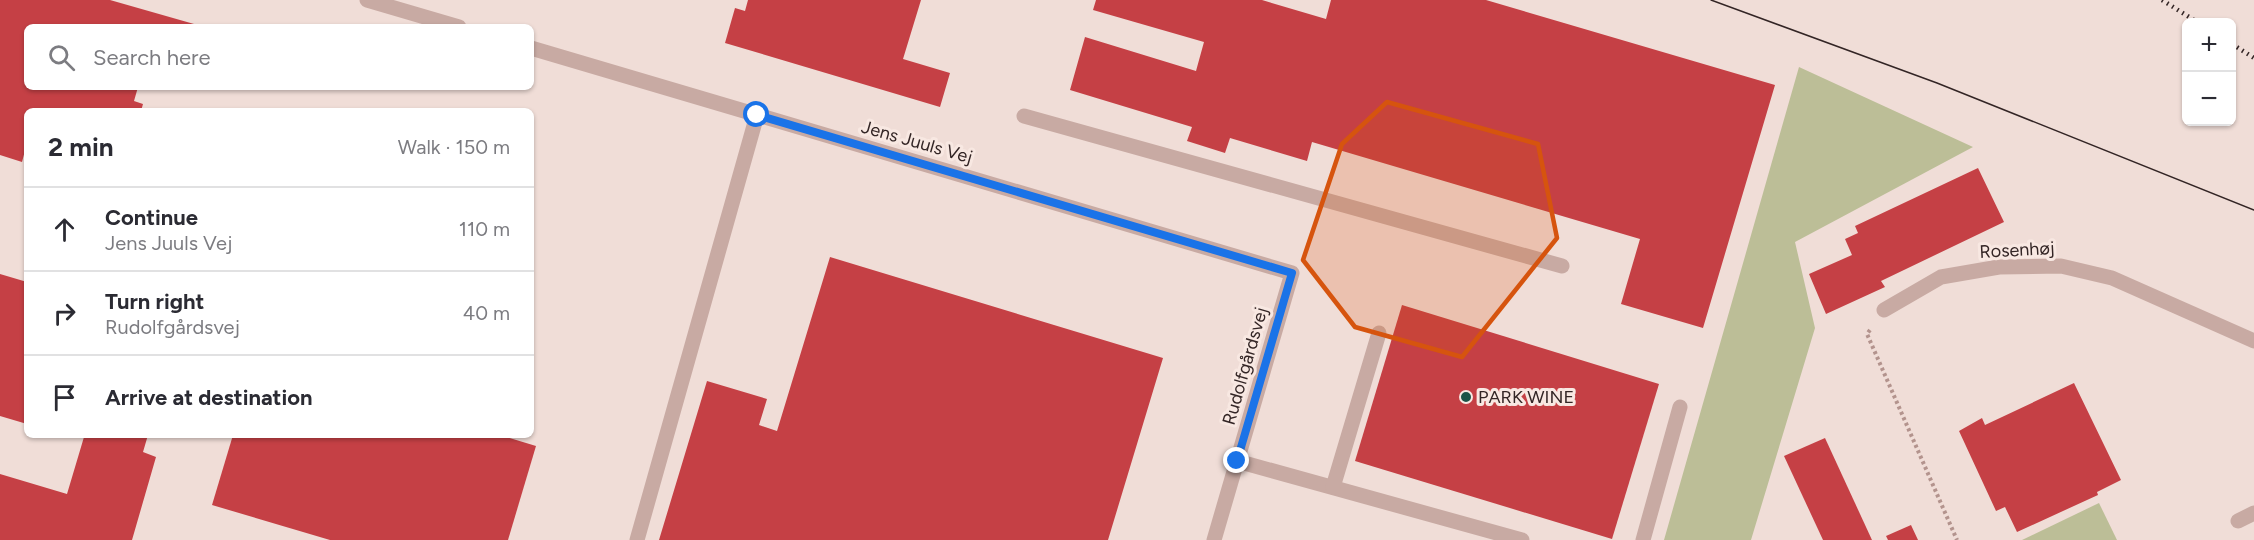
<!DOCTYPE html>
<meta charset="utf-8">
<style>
body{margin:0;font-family:Figtree,sans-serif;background:#f7f7f7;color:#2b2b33}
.controls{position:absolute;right:18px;top:18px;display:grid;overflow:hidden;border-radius:9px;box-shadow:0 2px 4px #0004}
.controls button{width:54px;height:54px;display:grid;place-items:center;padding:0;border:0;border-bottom:2px solid #e1e1e2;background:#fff;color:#2b2b33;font:30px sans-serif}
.stop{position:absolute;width:18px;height:18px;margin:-14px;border:4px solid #1a73e8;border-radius:50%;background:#fff}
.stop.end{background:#1a73e8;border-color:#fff;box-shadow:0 2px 6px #0008}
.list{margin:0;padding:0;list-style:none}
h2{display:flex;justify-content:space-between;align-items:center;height:78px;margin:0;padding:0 24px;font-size:26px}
h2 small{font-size:20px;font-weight:400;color:#7c7c81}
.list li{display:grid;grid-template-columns:39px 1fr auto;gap:18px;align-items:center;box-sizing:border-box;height:84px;padding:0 24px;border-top:2px solid #e1e1e2}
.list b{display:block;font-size:22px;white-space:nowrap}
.list p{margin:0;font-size:20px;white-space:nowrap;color:#7c7c81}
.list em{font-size:20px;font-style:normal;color:#7c7c81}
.icon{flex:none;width:33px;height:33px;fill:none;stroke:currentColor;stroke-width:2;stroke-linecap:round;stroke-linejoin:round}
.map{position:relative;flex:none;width:2254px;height:540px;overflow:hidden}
.search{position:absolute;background:#fff;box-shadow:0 2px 4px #0004;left:24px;top:24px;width:510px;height:66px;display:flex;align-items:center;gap:15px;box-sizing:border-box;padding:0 21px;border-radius:9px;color:#7c7c81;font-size:22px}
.panel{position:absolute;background:#fff;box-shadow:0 2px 4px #0004;left:24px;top:108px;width:510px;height:330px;border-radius:9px}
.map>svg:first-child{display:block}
</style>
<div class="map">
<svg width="2254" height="540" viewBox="0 0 2254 540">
<rect width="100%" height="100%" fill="#f0ddd7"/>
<g fill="#bcbe97">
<path d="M1799 67 1973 147 1795 242 1815 328 1751 540H1664Z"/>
<path d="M2099 503 2117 540H2022Z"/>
</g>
<g fill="#c54045">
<path d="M0 0H110L194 24 193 27H27V87H138L134 101 143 104 141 111H27V143L22 162 0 155Z"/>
<path d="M748 0H921L903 59 950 73 940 107 725 43 735 8 745 11Z"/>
<path d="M1096 0H1262L1326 19 1331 0H1486L1775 85 1703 328 1621 304 1640 239 1312 142 1307 161 1230 138 1225 153 1187 141 1192 127 1070 90 1085 37 1196 71 1204 42 1093 10Z"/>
<path d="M1978 168 2004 222 1881 281 1885 287 1826 314 1809 274 1852 255 1845 239 1858 233 1855 226Z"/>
<path d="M830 257 1163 358 1108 540H659L707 381 767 399 759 425 777 431Z"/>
<path d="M0 274 27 282V424L0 416Z"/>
<path d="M1402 305 1659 384 1612 539 1355 461Z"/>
<path d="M2074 383 2121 480 2097 492 2098 495 2017 532 2005 507 1996 511 1959 431 1982 418 1985 425Z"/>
<path d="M78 435H148L143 452 156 457 132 540H0V474L67 494 84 437Z"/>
<path d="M233 435H500L536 446 508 540H330L212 505Z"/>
<path d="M1825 438 1872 540H1823L1784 456Z"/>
<path d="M1911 525 1918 540H1888L1886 536Z"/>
</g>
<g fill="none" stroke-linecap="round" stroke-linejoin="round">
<path stroke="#b3938d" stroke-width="4" stroke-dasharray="3 3" stroke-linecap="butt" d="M1870 330 1867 334 1957 540"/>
<g stroke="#c8aaa3" stroke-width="15">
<path d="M1024 116 1562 266"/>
<path d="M1237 461 1522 540"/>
<path d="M1333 487 1379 333"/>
<path d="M637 540 757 115"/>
<path d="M1643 540 1680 407"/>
</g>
<g stroke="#c8aaa3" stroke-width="15">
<path d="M367 0 459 27"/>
<path d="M531 48 1292 273 1214 540"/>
<path d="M1884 310 1941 277 1999 267 2061 266 2112 278 2254 341"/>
<path d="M2238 521 2254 513"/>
</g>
<path stroke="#332525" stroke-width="1.5" d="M1711 0 1937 83 2254 210"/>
<g stroke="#332525" stroke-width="4.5" stroke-dasharray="1.5 4.5" stroke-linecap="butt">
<path d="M2162 0 2197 22"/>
<path d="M2232 44 2254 58"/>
</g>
</g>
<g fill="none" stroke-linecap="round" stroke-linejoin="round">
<path stroke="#1a73e8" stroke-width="8" d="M757 115 1292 273 1237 461"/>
</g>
<path fill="#d6540e" fill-opacity="0.2" stroke="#d6540e" stroke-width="4.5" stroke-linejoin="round" d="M1387 102 1538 144 1557 238 1462 357 1355 327 1303 260 1342 144Z"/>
<circle fill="#1c5347" stroke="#f8e8e2" stroke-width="2" cx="1466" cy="397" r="6"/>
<g text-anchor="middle" stroke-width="6" stroke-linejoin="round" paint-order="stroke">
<g font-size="18" fill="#332525" stroke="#f8e8e2">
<text transform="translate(917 142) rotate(16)" y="6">Jens Juuls Vej</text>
<text transform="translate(2017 250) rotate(-3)" y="6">Rosenhøj</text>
<text transform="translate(1245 366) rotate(-74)" y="6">Rudolfgårdsvej</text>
</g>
<g font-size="18" fill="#332525" stroke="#f8e8e2" text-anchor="start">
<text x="1478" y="403">PARK WINE</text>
</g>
</g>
</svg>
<div class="controls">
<button>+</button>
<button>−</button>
</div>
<div class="stop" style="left:757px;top:115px"></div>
<div class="stop end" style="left:1237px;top:461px"></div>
<div class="search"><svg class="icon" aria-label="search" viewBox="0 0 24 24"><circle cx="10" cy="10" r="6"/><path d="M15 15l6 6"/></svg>Search here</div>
<section class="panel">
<h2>2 min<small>Walk · 150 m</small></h2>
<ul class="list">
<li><svg class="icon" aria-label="ahead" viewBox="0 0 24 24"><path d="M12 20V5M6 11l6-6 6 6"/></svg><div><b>Continue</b><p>Jens Juuls Vej</p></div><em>110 m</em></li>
<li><svg class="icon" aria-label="right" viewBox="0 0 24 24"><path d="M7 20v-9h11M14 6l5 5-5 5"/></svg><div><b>Turn right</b><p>Rudolfgårdsvej</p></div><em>40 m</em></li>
<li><svg class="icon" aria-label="arrive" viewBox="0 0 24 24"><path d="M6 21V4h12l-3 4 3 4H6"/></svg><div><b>Arrive at destination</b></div></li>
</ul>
</section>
</div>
